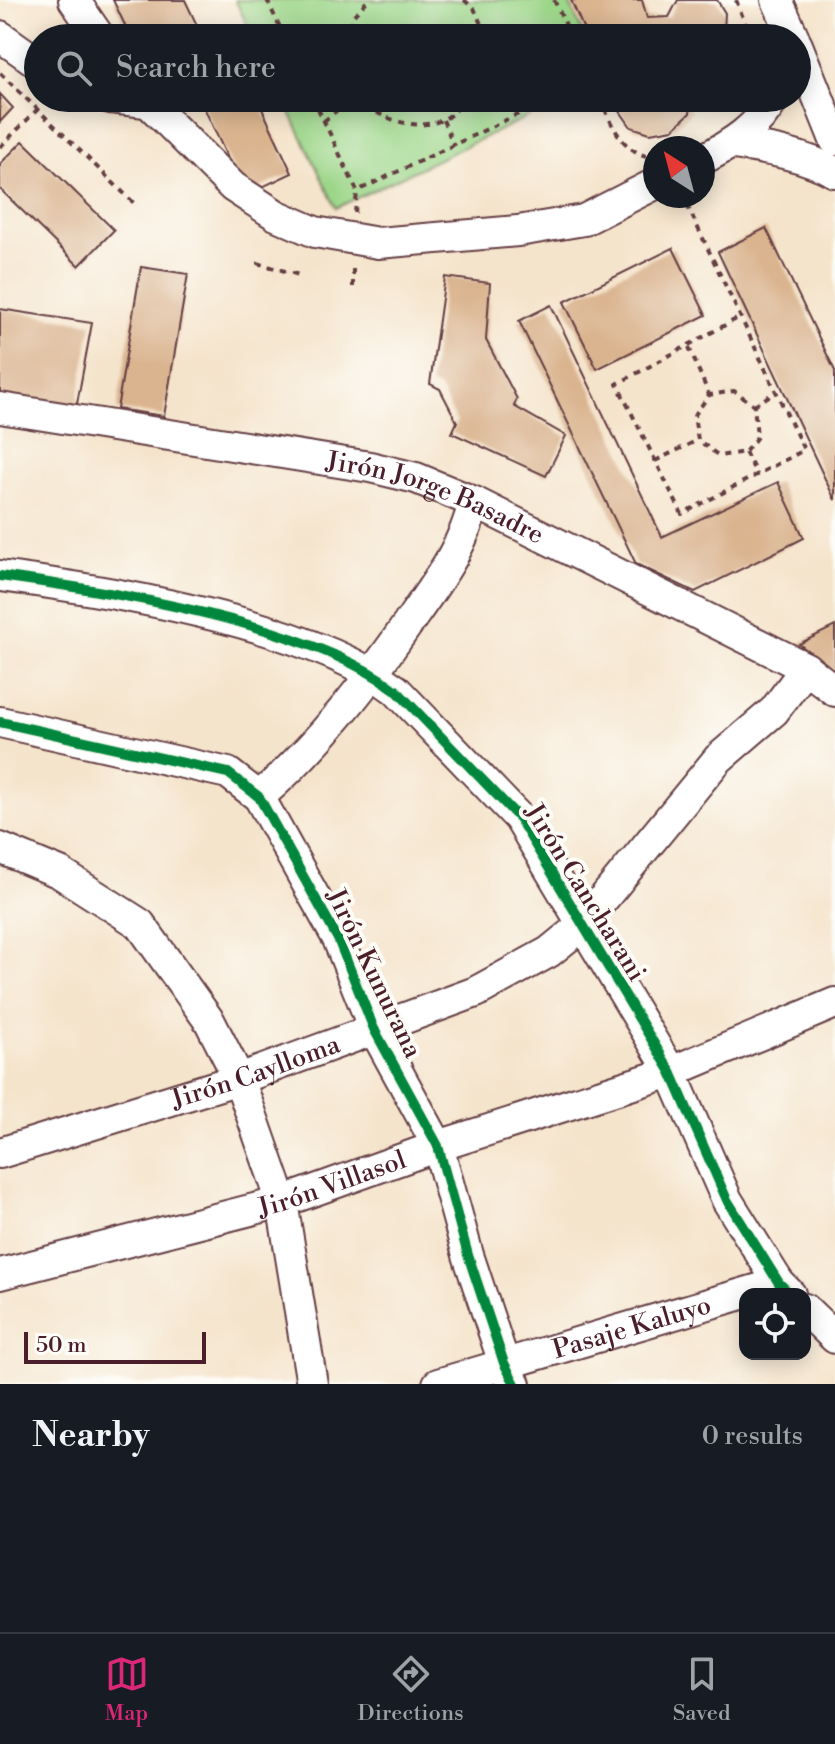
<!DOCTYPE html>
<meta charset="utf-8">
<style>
body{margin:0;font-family:"Libre Bodoni",serif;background:#242831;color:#f1f3f6}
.controls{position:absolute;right:24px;bottom:24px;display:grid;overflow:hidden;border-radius:16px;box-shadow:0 4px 20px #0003}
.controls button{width:72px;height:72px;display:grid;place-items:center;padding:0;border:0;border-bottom:2px solid #363941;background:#171b24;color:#f1f3f6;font:40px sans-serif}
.compass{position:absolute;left:643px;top:136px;width:72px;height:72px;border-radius:50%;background:#171b24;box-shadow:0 4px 20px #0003;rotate:324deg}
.scale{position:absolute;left:24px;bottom:20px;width:182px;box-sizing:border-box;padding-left:8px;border:4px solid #4a1f2b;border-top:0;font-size:22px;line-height:28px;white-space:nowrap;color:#4a1f2b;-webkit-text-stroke:6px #fdfcf7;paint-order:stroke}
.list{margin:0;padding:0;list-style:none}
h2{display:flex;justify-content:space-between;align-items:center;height:104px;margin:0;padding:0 32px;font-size:34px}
h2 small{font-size:26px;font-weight:400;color:#9ea1a6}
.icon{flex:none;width:44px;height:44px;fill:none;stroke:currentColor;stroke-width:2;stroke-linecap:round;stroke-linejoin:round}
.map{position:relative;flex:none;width:835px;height:1384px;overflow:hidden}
.search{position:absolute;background:#171b24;box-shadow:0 4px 20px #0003;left:24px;right:24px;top:24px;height:88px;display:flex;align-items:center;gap:20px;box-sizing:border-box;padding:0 28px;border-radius:44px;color:#9ea1a6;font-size:30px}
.sheet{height:248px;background:#171b24}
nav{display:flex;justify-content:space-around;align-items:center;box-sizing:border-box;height:112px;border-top:2px solid #363941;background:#171b24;font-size:22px;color:#9ea1a6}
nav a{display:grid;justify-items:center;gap:4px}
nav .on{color:#db2777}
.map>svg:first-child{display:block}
</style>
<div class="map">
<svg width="835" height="1384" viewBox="0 0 835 1384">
<rect width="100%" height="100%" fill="#fdfcf7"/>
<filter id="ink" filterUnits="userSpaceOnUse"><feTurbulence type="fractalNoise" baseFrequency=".0125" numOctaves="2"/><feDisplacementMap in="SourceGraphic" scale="16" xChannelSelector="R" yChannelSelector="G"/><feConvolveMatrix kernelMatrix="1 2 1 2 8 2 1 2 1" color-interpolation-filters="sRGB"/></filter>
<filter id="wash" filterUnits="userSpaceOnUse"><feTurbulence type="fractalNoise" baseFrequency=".006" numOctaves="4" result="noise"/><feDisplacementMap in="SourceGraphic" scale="32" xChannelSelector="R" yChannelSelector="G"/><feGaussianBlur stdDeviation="1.8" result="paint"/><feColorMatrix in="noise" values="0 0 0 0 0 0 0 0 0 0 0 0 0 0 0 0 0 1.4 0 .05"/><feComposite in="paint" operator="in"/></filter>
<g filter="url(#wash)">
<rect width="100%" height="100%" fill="#f5e4cc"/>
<g fill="#9cd689" stroke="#737a5a" stroke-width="2">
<path d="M235 0H568L585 38H254Z"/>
<path d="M283 98H567L336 208Z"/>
</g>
<g id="blocks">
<g fill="#dab48f">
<path d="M113 0H185L203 38H131Z"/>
<path d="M571 0H642L647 18 669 17 678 0H717L725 13 724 31 719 38H597L584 30Z"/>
<path d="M0 94 13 108 0 122Z"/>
<path d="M203 98H257L292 173 245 195 200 99Z"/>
<path d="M616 98H692L690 113 673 129 650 133 631 127 617 107Z"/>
<path d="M23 141 114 230 79 266 0 189V164Z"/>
<path d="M766 228 835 371V500L718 252Z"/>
<path d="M673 248 706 315 597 369 564 302Z"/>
<path d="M141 267 188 274 164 416 117 409Z"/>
<path d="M445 277 490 283 486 340 517 399 514 406 566 436 546 476 452 433 457 422 440 389 430 384Z"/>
<path d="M551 305 662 537 778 482 804 538 695 592 636 564 519 321Z"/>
<path d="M0 309 92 323 76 409 0 397Z"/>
<path d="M835 626V672L799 644Z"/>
</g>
</g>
</g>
<g filter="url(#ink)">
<use href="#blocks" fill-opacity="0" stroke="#643d43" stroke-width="2"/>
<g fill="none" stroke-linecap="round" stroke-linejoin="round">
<g stroke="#643d43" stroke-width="34">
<g id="minor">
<path d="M74 0 100 38"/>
<path d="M777 0 794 38"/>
<path d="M0 36 38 63"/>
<path d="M797 45 835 140"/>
<path d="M110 98 146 102"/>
<path d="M144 98 233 187 276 215 315 232 378 243 518 231 584 220 655 184"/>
<path d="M733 144C768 149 804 155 835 172"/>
<path d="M703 159C732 144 758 128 774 98"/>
<path id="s1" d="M0 408 370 467 416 478 474 502 806 668 835 691"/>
<path d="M0 576C111 591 307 623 396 690L519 818 671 1072 727 1200 779 1283 790 1294"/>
<path d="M0 722 228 773 259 797 338 939 374 1029 438 1146 468 1255 504 1363 515 1384"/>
<path d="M259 797C320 744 368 682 414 615 439 579 464 546 474 502"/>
<path d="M0 848 60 873 140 924 210 1022 239 1079 282 1202 312 1384"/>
<path id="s2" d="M0 1153 239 1079 476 992 549 952 581 926 718 759 774 711 806 668"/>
<path id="s3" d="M0 1274 282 1202 438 1146 671 1072 835 1003"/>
<path d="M805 1309 835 1338"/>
<path id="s4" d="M438 1384 779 1283"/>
</g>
</g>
<g stroke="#643d43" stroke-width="4" stroke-dasharray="6 6" stroke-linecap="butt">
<path d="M267 0 285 38"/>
<path d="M464 0 474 8 487 38"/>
<path d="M554 0 572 38"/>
<path d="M736 0 751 38"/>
<path d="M348 38 353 16 368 0"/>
<path d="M0 73 136 205"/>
<path d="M313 98 357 191 552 98"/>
<path d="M358 98C376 118 418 133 444 119 453 115 461 104 468 98"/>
<path d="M600 98C612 124 620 150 650 157"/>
<path d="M443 120 454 146"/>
<path d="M324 121 352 98"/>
<path d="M0 147 38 109"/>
<path d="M687 205 804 450 682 514 617 384 740 317"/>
<path d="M355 213 357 191"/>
<path d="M257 263 299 275"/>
<path d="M353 287V266"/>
<path d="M689 347 709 395"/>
<path d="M754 405 776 392"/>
<path d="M745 452 757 475"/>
<path d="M655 461 698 440 694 416 709 395 734 391 754 405 757 437 745 452 719 456 698 440"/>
</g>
<use href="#minor" stroke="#fff" stroke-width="30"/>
<g stroke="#fdfcf7" stroke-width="15">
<g id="cycleway">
<path d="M0 576C111 591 307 623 396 690L519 818 671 1072 727 1200 779 1283 790 1294"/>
<path d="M0 722 228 773 259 797 338 939 374 1029 438 1146 468 1255 504 1363 515 1384"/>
</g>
</g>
<use href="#cycleway" stroke="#00873e" stroke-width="10"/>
</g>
</g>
<g text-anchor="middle" stroke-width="8" stroke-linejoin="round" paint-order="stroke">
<g font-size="26" fill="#4a1f2b" stroke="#fdfcf7">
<text dy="9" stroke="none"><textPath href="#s1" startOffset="446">Jirón Jorge Basadre</textPath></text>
<text transform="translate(586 892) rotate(58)" y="9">Jirón Cancharani</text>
<text transform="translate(375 973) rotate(64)" y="9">Jirón Kunurana</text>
<text dy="9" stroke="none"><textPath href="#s2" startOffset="268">Jirón Caylloma</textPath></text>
<text dy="9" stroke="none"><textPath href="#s3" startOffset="344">Jirón Villasol</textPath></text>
<text dy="9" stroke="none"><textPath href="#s4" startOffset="202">Pasaje Kaluyo</textPath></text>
</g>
</g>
</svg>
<div class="controls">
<button><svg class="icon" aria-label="locate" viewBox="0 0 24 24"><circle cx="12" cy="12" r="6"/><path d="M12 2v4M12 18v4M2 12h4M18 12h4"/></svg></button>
</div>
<svg class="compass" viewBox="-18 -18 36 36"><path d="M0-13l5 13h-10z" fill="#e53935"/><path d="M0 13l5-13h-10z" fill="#9ea1a6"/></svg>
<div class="scale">50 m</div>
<div class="search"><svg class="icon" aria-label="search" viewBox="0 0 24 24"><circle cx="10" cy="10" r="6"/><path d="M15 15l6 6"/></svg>Search here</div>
</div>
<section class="sheet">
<h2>Nearby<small>0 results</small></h2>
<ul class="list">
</ul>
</section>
<nav>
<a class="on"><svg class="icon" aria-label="map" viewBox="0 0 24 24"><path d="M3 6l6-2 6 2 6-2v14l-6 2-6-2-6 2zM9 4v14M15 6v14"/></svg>Map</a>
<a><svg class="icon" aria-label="directions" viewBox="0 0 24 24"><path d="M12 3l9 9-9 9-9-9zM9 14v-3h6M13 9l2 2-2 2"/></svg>Directions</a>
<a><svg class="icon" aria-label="saved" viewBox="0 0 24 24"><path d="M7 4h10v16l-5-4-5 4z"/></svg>Saved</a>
</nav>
